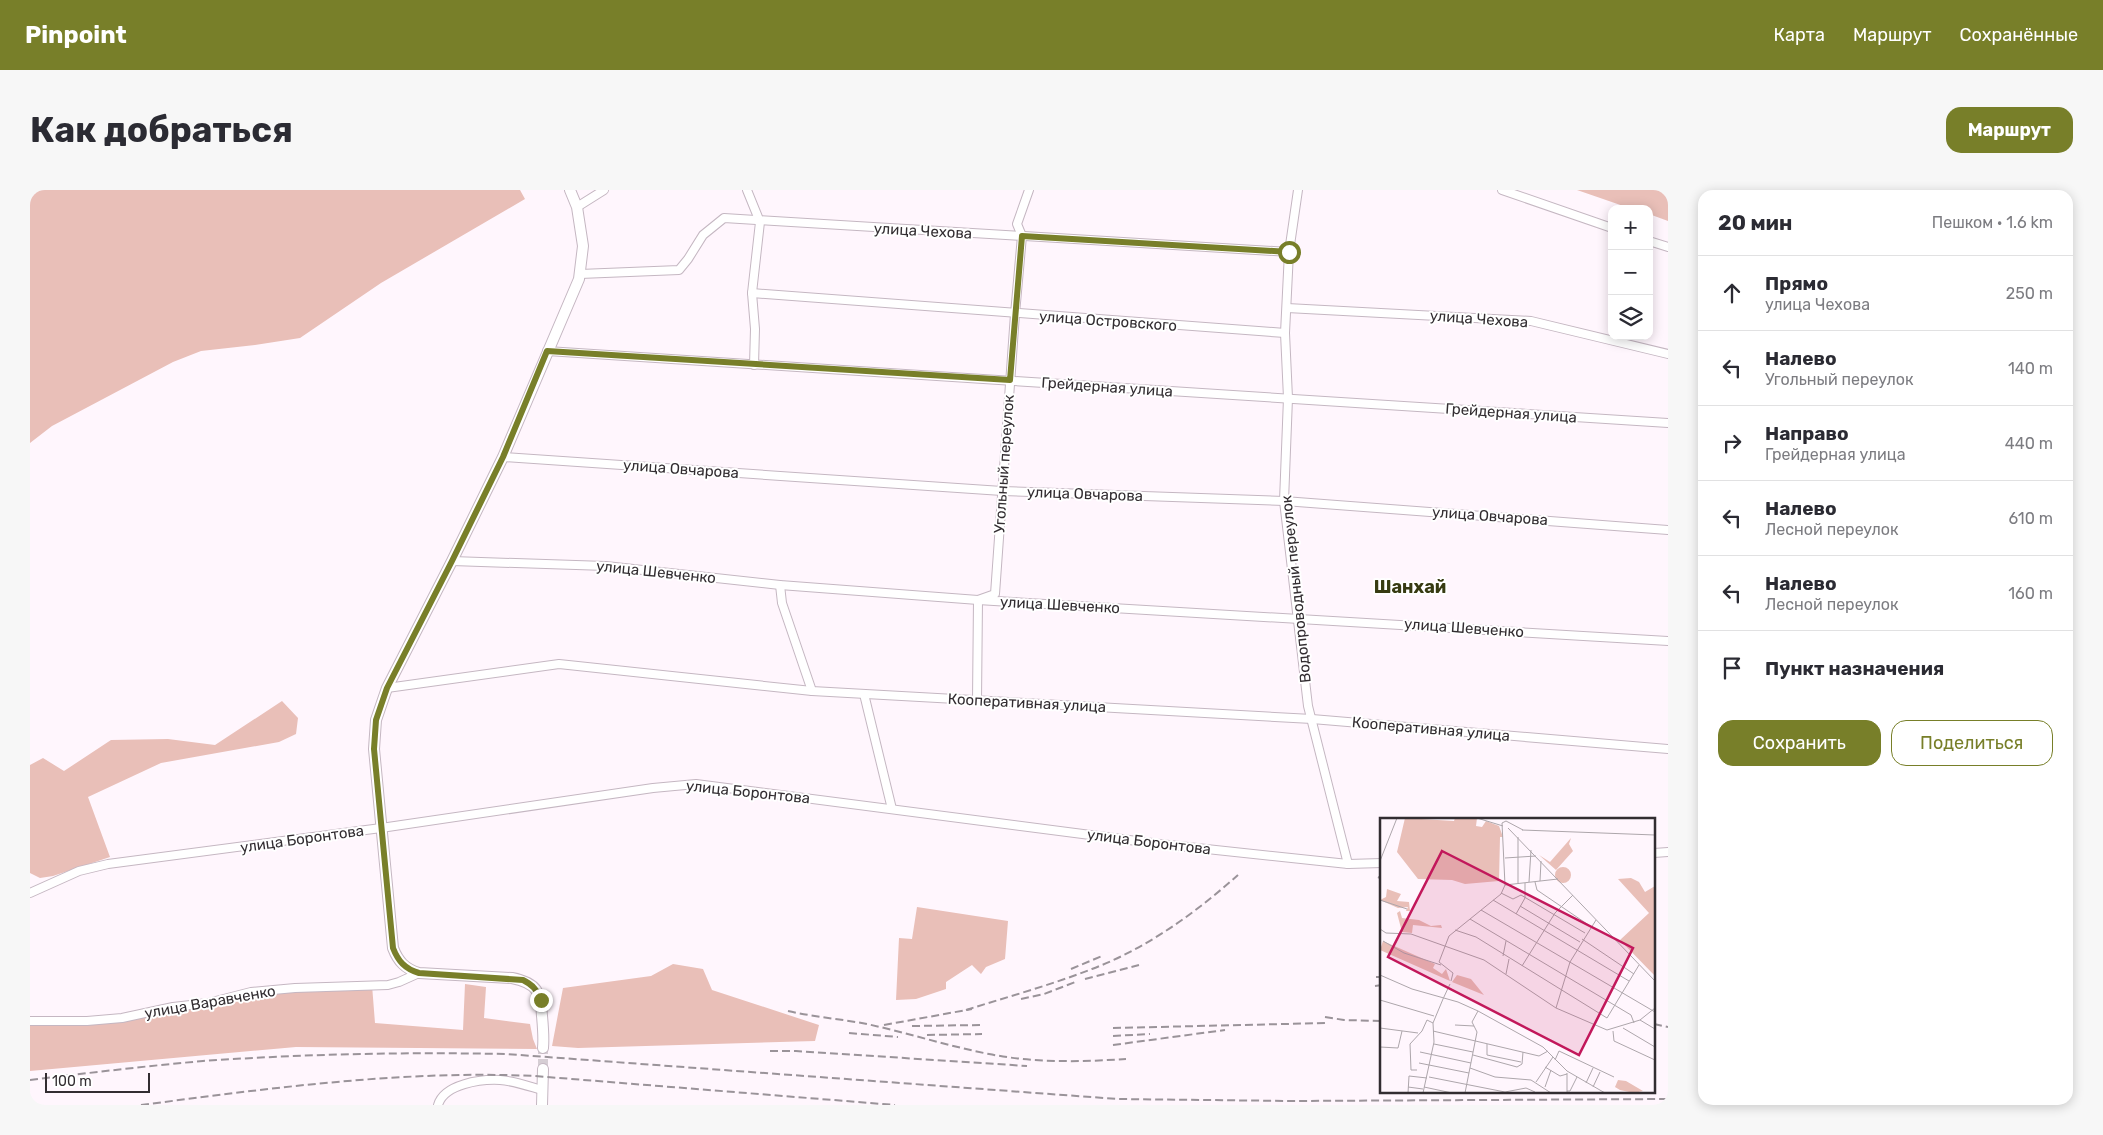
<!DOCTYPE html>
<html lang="ru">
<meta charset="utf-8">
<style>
body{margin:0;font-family:Rubik,sans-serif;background:#f7f7f7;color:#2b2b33}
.controls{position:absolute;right:15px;top:15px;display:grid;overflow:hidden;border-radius:10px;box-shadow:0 2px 12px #0003}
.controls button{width:45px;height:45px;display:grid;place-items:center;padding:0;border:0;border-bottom:1px solid #e1e1e2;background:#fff;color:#2b2b33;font:25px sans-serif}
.scale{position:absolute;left:15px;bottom:12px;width:105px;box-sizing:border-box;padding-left:5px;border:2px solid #322d31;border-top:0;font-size:14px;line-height:18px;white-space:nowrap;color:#322d31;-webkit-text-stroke:4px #fff;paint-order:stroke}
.stop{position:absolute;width:15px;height:15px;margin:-11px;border:4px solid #787f29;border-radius:50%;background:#fff}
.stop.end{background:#787f29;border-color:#fff;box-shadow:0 1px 5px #0008}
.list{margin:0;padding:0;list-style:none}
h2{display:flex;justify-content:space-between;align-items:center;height:65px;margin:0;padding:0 20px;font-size:21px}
h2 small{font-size:16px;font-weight:400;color:#7c7c81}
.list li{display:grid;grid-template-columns:32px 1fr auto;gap:15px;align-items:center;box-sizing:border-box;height:75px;padding:0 20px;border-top:1px solid #e1e1e2}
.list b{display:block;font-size:19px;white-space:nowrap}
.list p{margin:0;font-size:16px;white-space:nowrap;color:#7c7c81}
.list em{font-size:16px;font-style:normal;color:#7c7c81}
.actions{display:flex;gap:10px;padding:15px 20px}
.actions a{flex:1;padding:11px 0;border:1px solid #787f29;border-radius:15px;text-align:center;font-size:18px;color:#787f29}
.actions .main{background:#787f29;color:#fff}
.icon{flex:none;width:28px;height:28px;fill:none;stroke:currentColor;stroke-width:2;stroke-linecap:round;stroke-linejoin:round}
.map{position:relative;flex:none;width:1638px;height:915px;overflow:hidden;border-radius:15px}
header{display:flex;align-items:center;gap:30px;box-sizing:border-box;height:70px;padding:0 25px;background:#787f29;color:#fff}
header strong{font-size:24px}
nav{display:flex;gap:28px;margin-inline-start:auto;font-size:18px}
.intro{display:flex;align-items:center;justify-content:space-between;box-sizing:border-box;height:120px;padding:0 30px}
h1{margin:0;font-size:35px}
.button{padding:12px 22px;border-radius:15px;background:#787f29;color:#fff;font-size:18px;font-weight:700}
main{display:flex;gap:30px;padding:0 30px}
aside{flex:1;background:#fff;border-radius:15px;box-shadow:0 2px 12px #0003}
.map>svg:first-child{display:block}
</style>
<header>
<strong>Pinpoint</strong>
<nav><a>Карта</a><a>Маршрут</a><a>Сохранённые</a></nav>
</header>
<div class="intro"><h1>Как добраться</h1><a class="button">Маршрут</a></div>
<main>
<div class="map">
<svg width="1638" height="915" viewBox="0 0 1638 915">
<rect width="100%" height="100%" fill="#fff6fd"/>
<g fill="#e9bfb8">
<path d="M0 0H490L495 9 351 93 270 148 225 155 171 161 143 172 22 236 0 253Z"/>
<path d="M1547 0H1638V31L1619 24V19H1602Z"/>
<path d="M252 511 268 528 266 544 249 552 131 573 58 607 80 667 23 686 10 688 0 683V575L13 568 34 581 81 550 138 549 185 555Z"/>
<path d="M887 717 978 731 975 769 956 777 951 784 942 775 916 792V799L886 809 866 810 869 748 882 749Z"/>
<path d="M643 774 673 779 682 800 789 835 785 851 548 858 522 856 533 798 621 786Z"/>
<path d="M435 794 456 797 454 828 500 834 503 849 507 859 266 857 0 881V831H57L221 802 342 795 345 833 433 840Z"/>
</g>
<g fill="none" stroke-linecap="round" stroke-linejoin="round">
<path stroke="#d6ced4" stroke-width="10" stroke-dasharray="10 5" stroke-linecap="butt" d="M513 879V858"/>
<g stroke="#c5b7c2" stroke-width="10">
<g id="minor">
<path d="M717 0 730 32 722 103 725 139 724 175"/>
<path d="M1268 0 1259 62 1255 143 1258 208 1254 311 1278 516 1318 674"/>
<path d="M1472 0 1582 38"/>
<path d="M547 17 574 0"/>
<path d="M1619 51 1638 57"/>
<path d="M550 84 649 80 658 69 673 45 694 28 1259 62"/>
<path d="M722 103 1255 143"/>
<path d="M1257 118 1501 131 1638 164"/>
<path d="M517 161 1638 233"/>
<path d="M473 267 972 301 1254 311 1638 340"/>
<path d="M422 371 576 376 750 395 948 410 1638 451"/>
<path d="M750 395 752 413 782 501"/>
<path d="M357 498 529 474 782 501 1282 529 1638 559"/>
<path d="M834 504 862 619"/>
<path d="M947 510 948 410 965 404 985 124 992 46 987 34 999 0"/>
<path d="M1624 663 1638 662"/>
<path d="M0 703 49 681 78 674 351 638 623 598 666 594 1130 654 1318 674 1352 673"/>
<path d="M0 831H57L92 828 143 817 178 813 221 802 265 798 358 795 369 792 389 783"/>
<path d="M408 915C414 894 451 889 470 890 484 891 498 896 512 900"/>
</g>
</g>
<g stroke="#c5b7c2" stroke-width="12">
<g id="major">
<path d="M513 858C514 847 513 837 512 826 511 802 507 793 482 788L389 783C375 779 368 771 363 758L344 559 346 530 357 498 422 371 473 267 549 89 553 56 547 17 540 0"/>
<path d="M512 915 513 879"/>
</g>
</g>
<use href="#minor" stroke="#fff" stroke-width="8"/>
<use href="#major" stroke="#fff" stroke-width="10"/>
<g stroke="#9a9399" stroke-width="2" stroke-dasharray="8 4" stroke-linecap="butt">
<path d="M1348 687 1352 689"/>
<path d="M1351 768H1352"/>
<path d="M1041 779 1072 766"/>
<path d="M1346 787H1352"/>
<path d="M1055 789 1109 775"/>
<path d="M1345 796 1352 795"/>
<path d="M991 809 1014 804 1048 791"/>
<path d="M936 820C977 807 1021 795 1062 779 1117 758 1164 724 1208 685"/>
<path d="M758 821C784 827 811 829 837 834 878 843 918 856 959 864 1004 873 1050 872 1096 869"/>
<path d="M1295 827 1314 830 1352 831"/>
<path d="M1624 834 1638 837"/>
<path d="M854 835 942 819"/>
<path d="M882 836 952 835"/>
<path d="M1083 838 1297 833"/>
<path d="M819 843 868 847"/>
<path d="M897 845 952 844"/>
<path d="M1083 846 1120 844"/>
<path d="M1083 855 1195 840"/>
<path d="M740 861H766L997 876"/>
<path d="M0 890C58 883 116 876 173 871 274 864 375 862 476 864L1088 909 1262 911 1638 909"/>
<path d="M1460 903 1540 902"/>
<path d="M111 915C242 898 372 880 505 886L865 915"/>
</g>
</g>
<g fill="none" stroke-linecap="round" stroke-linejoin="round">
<path stroke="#787f29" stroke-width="6" d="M511 810C507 800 503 795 493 790L389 783C375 779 368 771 363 758L344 559 346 530 357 498 422 371 473 267 517 161 980 190 992 46 1259 62"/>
</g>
<g text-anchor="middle" stroke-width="4" stroke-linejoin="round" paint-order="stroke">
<g font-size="15" fill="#322d31" stroke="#fff">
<text transform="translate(893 41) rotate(3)" y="5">улица Чехова</text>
<text transform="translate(1449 129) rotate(4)" y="5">улица Чехова</text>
<text transform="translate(1078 131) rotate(4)" y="5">улица Островского</text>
<text transform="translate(1077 197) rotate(4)" y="5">Грейдерная улица</text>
<text transform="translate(1481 223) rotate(4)" y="5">Грейдерная улица</text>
<text transform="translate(974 274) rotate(-86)" y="5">Угольный переулок</text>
<text transform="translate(651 279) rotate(4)" y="5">улица Овчарова</text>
<text transform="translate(1055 304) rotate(2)" y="5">улица Овчарова</text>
<text transform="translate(1460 326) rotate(4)" y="5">улица Овчарова</text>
<text transform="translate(626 382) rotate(6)" y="5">улица Шевченко</text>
<text transform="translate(1266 399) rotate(-96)" y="5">Водопроводный переулок</text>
<text transform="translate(1030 415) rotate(3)" y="5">улица Шевченко</text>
<text transform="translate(1434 438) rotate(4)" y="5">улица Шевченко</text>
<text transform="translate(997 513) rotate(3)" y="5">Кооперативная улица</text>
<text transform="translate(1401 539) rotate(5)" y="5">Кооперативная улица</text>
<text transform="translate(718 602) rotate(6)" y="5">улица Боронтова</text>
<text transform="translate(272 649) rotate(-8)" y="5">улица Боронтова</text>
<text transform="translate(1119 652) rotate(7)" y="5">улица Боронтова</text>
<text transform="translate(180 812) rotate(-10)" y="5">улица Варавченко</text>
</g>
<g font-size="18" font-weight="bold" fill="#373b12" stroke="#fff">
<text x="1380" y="403">Шанхай</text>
</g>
</g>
<g transform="translate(1350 628)">
<rect width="275" height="275" fill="#fff6fd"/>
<path d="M25 0 74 3 75 0H97L96 8 102 9 106 3 119 8 123 19H120L119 63 85 66 72 62 38 61 17 34ZM191 20 189 26 193 33 176 52 159 37 170 44ZM175 57a8 8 0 1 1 16 0a8 8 0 1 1-16 0ZM251 60 259 64 265 74 275 68V158L240 122 269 95 238 61ZM7 71 21 76 17 83 29 84 30 93H26L28 89 18 90 0 82 6 79ZM20 93 22 100 39 102 51 108 61 107 62 110 33 107 32 115 22 114 17 95ZM3 123 55 146 53 150 62 156 66 151 70 163 0 132ZM77 157 91 161 104 177 72 164ZM238 262 246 263 263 273 254 275 240 272 235 269Z" fill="#e9bfb8"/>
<path fill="none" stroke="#ada6ab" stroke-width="1" d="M97 0 123 8M128 10 275 163M142 12 275 17M125 40 156 38M0 43 17 0M160 63 161 43M149 64 151 32M155 64 157 72 210 108M138 65V19M125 67 178 61M121 75 133 81 141 77 205 115M0 82 27 91M113 82 249 163M140 88 200 124M101 92 275 194M136 96 145 80V65M90 101 251 197 254 205M0 111 6 115 31 116 104 142 176 190 227 212 260 202 275 190M75 112 96 119 227 200 259 147M202 121 254 156M3 123 24 135 61 147M123 138 126 123M142 148 175 95 193 77M126 156 129 141M0 157 32 171 78 184 98 193 163 229 187 253 225 275M71 163 73 155 59 144 69 118 121 76 125 67 122 5 126 3 143 12M63 181 70 166M0 182 54 198M176 190 190 144 216 102M260 202 275 211M75 207 94 208M0 210 38 215M243 210 275 229M53 213 159 238 168 233M233 213 234 223 275 242M54 226 93 234M107 226V237L141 244M0 229 18 230 22 213M40 234 91 245M93 237 137 249 142 246 143 234M175 242 179 233 234 259M39 245 89 255M165 249 180 258 187 256M90 250 115 259 151 262 171 275M37 252H31L30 226 42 213 47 202 53 205 63 181M49 259 125 274 146 270 155 274M156 264 173 239M206 265 213 250M28 269 43 271M44 269 72 275M165 269 171 252M213 269 220 254M187 273H190L197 259M28 275 29 258 47 260M43 275 54 224 53 205M85 275 97 214 92 204 98 193M187 275V255"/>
<path fill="#c2185b" fill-opacity="0.15" stroke="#c2185b" stroke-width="2.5" d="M62 33 253 130 199 237 8 139Z"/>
<rect width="275" height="275" fill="none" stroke="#322d31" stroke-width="2.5"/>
</g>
</svg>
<div class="controls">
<button>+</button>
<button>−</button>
<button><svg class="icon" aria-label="layers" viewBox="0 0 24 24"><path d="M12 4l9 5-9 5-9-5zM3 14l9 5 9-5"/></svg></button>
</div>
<div class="scale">100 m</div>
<div class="stop" style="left:1259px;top:62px"></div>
<div class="stop end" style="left:511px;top:810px"></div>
</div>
<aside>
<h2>20 мин<small>Пешком · 1.6 km</small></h2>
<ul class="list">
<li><svg class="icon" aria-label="ahead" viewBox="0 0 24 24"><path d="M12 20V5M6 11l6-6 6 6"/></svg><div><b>Прямо</b><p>улица Чехова</p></div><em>250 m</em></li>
<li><svg class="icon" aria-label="left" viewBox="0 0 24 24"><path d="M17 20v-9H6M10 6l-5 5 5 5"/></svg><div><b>Налево</b><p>Угольный переулок</p></div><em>140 m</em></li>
<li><svg class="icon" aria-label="right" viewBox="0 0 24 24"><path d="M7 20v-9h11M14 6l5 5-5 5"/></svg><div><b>Направо</b><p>Грейдерная улица</p></div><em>440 m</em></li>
<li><svg class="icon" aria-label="left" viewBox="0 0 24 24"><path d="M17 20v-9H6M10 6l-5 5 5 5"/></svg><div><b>Налево</b><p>Лесной переулок</p></div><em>610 m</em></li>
<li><svg class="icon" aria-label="left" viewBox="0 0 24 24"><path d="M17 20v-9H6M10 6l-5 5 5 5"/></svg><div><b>Налево</b><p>Лесной переулок</p></div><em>160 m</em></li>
<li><svg class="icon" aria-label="arrive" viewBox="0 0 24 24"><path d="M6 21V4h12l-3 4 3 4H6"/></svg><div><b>Пункт назначения</b></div></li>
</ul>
<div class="actions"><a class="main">Сохранить</a><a>Поделиться</a></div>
</aside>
</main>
